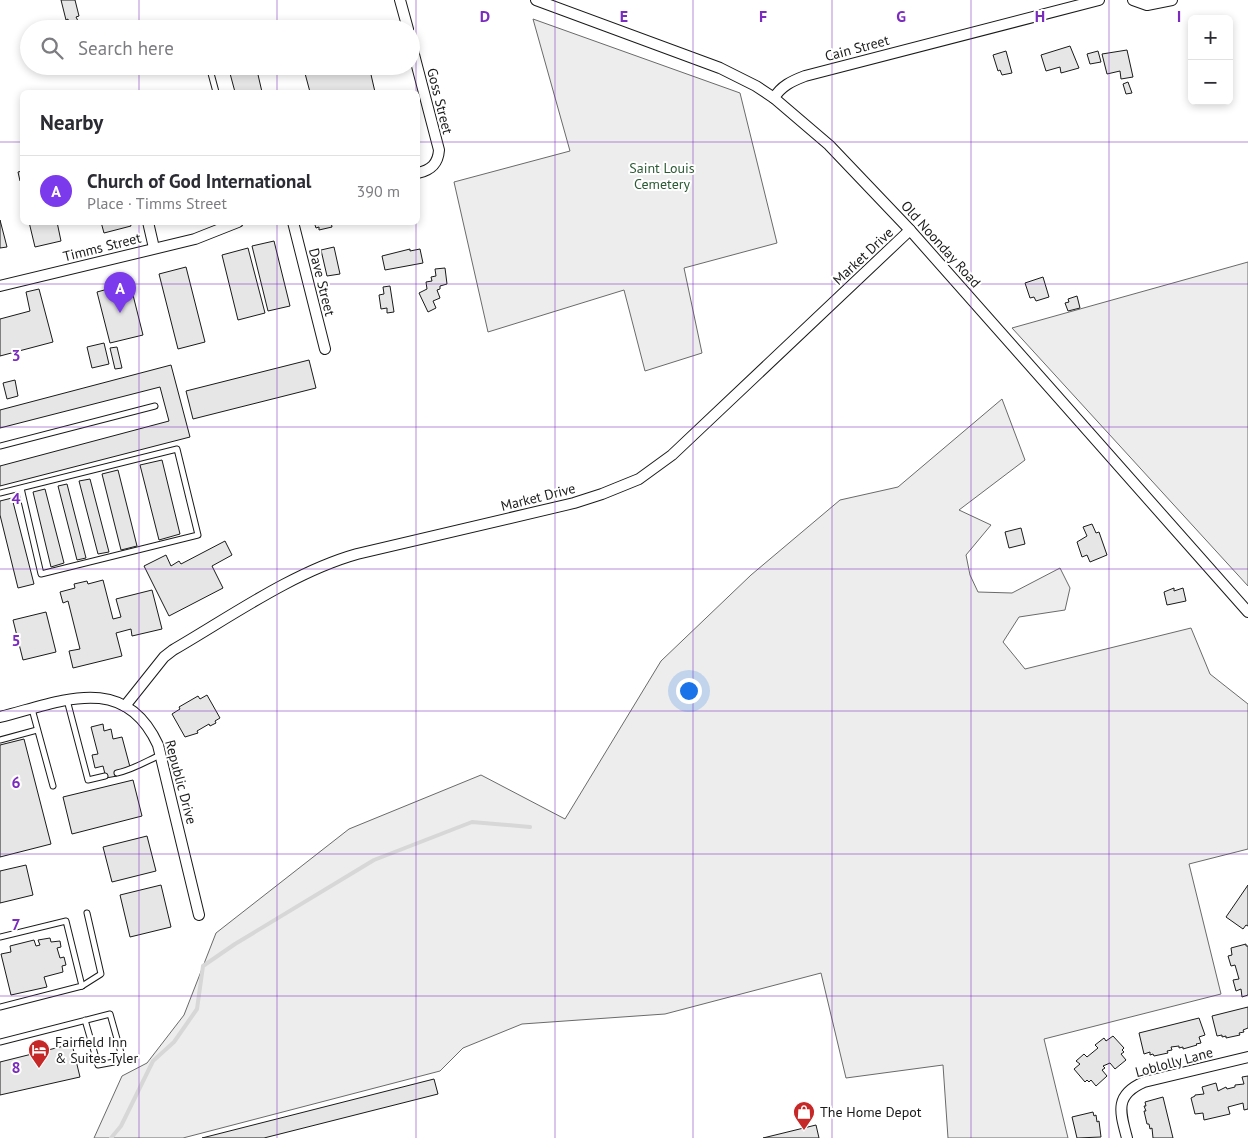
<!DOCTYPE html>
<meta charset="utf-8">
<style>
body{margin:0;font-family:"PT Sans",sans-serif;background:#f2f2f3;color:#2b2b33}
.controls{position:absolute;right:15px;top:15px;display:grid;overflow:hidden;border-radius:8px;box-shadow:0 2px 8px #0003}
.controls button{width:45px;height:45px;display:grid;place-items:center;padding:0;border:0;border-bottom:1px solid #e1e1e2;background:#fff;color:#2b2b33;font:25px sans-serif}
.you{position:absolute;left:688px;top:690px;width:18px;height:18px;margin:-12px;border:4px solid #fff;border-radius:50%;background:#1a73e8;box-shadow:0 0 0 8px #1a73e833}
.badge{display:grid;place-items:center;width:32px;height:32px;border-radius:50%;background:#7c3aed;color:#fff;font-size:16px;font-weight:700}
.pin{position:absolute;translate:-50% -41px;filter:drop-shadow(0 1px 2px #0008)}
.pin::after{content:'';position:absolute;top:26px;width:18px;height:15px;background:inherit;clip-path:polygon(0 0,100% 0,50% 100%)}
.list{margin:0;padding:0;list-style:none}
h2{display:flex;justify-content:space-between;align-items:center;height:65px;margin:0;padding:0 20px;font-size:21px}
h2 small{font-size:16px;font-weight:400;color:#7c7c81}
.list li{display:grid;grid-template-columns:32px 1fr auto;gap:15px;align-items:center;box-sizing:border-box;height:70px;padding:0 20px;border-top:1px solid #e1e1e2}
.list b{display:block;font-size:19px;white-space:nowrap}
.list p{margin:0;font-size:16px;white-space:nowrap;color:#7c7c81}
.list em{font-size:16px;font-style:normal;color:#7c7c81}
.icon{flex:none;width:28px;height:28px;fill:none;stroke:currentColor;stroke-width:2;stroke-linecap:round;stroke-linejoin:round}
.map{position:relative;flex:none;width:1248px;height:1138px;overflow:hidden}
.search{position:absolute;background:#fff;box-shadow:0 2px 8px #0003;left:20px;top:20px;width:400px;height:55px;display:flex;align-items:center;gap:12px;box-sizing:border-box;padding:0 18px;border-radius:28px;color:#7c7c81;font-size:19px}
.panel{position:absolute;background:#fff;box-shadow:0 2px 8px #0003;left:20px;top:90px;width:400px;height:135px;border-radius:8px}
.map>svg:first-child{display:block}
</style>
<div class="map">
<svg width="1248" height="1138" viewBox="0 0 1248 1138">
<rect width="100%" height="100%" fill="#fff"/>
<g fill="#ededed" stroke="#6a6a6a">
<path d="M533 19 740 93 777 243 684 268 702 353 645 371 624 290 488 332 454 182 570 151Z"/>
<path d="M1248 262V586L1012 328Z"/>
<path d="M1002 399 1025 460 959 510 991 525 966 555 970 575 978 592 1012 593 1060 568 1070 588 1065 610 1019 617 1003 642 1025 669 1191 628 1210 674 1248 704V849L1189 864 1221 994 1044 1039 1068 1138H948L943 1065 846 1078 821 973 665 1014 522 1024 463 1048 440 1071 183 1138H94L122 1076 147 1063 184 1015 216 933 349 829 481 775 565 819 661 661 751 575 840 500 898 487Z"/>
</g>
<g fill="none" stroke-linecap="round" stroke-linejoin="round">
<path stroke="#d7d7d7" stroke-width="4" d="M111 1138 121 1126 153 1061 174 1042 197 1009 203 966 235 944 374 860 472 822 530 827"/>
</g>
<g fill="#e6e6e6" stroke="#1a1a1a">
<path d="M61 0H75L79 16 76 17 78 21 69 24 68 19 66 20Z"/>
<path d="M246 25V29H232Z"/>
<path d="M1070 46 1079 68 1061 73 1060 67 1046 71 1041 55Z"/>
<path d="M1127 50 1133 77 1121 79 1120 71 1107 74 1102 54Z"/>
<path d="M1006 51 1012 73 1002 75 1000 70 998 71 993 55Z"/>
<path d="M1098 51 1101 62 1090 64 1087 54Z"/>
<path d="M228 66H256L262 92H235Z"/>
<path d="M303 66H369L375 92H310Z"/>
<path d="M1128 82 1132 93 1126 94 1123 84Z"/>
<path d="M22 171V181H20L18 172Z"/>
<path d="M0 220 7 247 0 248Z"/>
<path d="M29 222H57L61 241 35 247Z"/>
<path d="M101 222H130L131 226 104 233Z"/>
<path d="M314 222H331L332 227 319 230V227L316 228Z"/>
<path d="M274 241 290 306 268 311 252 246Z"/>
<path d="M334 247 340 274 327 276 321 250Z"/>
<path d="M248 248 265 313 238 320 222 255Z"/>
<path d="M410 249V251L420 249 423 263 385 270 382 256Z"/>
<path d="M186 267 205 342 178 349 159 274Z"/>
<path d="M445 268 447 284 440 286V289L437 290 440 298 433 301 436 308 428 312 419 293 427 289 426 282 432 281 431 277 436 276 435 269Z"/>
<path d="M1043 277 1049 297 1036 301 1034 297 1030 298 1025 283Z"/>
<path d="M130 283 143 335 110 343 97 292Z"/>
<path d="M390 286 394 312 387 313V308L381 309 379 295 384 294 383 287Z"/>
<path d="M39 289 53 342 0 356V319L30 311 26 292Z"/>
<path d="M1077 296 1080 308 1068 311 1065 303 1069 302 1068 299Z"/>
<path d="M104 343 109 364 92 368 87 347Z"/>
<path d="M117 347 122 368 115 369 110 348Z"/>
<path d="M309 360 316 388 193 419 186 391Z"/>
<path d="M171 365 190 437 0 486V466L169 421 160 387 0 428V410Z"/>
<path d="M15 380 18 396 7 399 3 383Z"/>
<path d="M162 460 180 534 159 540 140 465Z"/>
<path d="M118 470 137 546 121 550 102 474Z"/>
<path d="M90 479 109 552 98 554 79 481Z"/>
<path d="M67 484 86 558 77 560 58 486Z"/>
<path d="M45 489 64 563 51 567 33 492Z"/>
<path d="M12 498 34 584 18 588 0 515V501Z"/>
<path d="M1092 524 1096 533 1099 532 1107 555 1090 562 1087 555 1082 557 1077 542 1087 536 1083 527Z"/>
<path d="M1021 528 1025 544 1009 548 1005 532Z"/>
<path d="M225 541 232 555 212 566 223 588 169 616 144 566 166 555 171 566 179 561 181 564Z"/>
<path d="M103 580 113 619 121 617 116 599 152 590 162 629 132 636 131 629 116 633 122 656 73 668 69 651 80 649 68 601 63 603 60 592 75 588 74 584 87 581 88 584Z"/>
<path d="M1174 588V591L1183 588 1186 601 1167 605 1164 592Z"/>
<path d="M46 612 56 652 23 660 13 620Z"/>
<path d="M207 695 220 718 215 721 216 723 210 726 209 724 197 731 198 733 185 737 172 714 180 709 179 707 198 696 200 699Z"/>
<path d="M103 724 104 731 111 729 113 739 122 737 130 767 116 771 117 776 106 778 103 766 95 768 92 755 98 754 91 727Z"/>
<path d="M24 739 51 844 0 857V745Z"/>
<path d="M133 780 142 816 72 834 63 797Z"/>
<path d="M147 836 156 871 112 882 103 847Z"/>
<path d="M26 865 33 895 0 903V871Z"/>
<path d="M161 885 171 927 130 937 120 895Z"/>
<path d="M1248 885V926L1246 925 1243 929 1226 917Z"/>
<path d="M50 938 51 942 60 941 61 947 57 948 60 958 64 957 66 965 62 966 63 972 44 977 47 987 11 995 1 954 11 952 10 946 34 940 36 946 40 945 38 940Z"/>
<path d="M1246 944V946H1248V995L1242 997 1241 989 1236 991 1233 980 1239 979 1235 965 1231 966 1228 956 1232 955 1231 948Z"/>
<path d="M1248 1007V1028L1243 1030 1244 1032 1239 1033 1240 1035 1226 1038V1036L1222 1037V1035L1217 1036 1212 1016Z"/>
<path d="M1199 1018 1205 1035 1199 1037 1201 1043 1196 1044 1197 1045 1183 1049V1047L1179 1048V1046L1171 1047 1172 1050 1167 1051 1168 1053 1154 1056 1153 1054 1150 1055V1052L1144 1054 1139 1033Z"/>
<path d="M1113 1036 1124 1048 1122 1050 1124 1052 1121 1054 1126 1060 1115 1069 1110 1063 1103 1066 1105 1068 1102 1070 1107 1076 1096 1086 1091 1080 1089 1082 1087 1080 1085 1082 1074 1069 1080 1064 1076 1061 1084 1054 1087 1057 1098 1048 1095 1045 1104 1038 1106 1041Z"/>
<path d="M72 1044 80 1077 0 1095V1062Z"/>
<path d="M1248 1076V1109L1244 1110 1243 1103 1228 1107 1230 1114 1204 1120 1203 1113 1195 1114 1191 1098 1195 1096V1095L1204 1094 1202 1087 1216 1083 1218 1091 1226 1087 1227 1089 1235 1087V1085L1244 1084 1242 1077Z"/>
<path d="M434 1079 438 1094 264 1138H202Z"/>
<path d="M1163 1097 1173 1138H1153L1152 1128 1150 1129 1149 1124H1147L1144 1111H1146L1144 1106H1146L1145 1102Z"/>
<path d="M1093 1112 1094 1116 1096 1115 1097 1122 1099 1121 1101 1137 1077 1138 1072 1117Z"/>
<path d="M816 1125 819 1138H763Z"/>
</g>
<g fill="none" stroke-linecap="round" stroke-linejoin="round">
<g stroke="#1a1a1a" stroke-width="7">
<g id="service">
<path d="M209 66 216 92"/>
<path d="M0 446 155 406"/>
<path d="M0 493 177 449 198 535 41 574 21 488"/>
<path d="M67 700 88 780 105 776"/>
<path d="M32 709 53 786"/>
<path d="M0 740 37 730"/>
<path d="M117 773C132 770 145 762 160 755"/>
<path d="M0 937 66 921 82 986 0 1007"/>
<path d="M82 986 101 974 87 913"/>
<path d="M0 1042 110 1014 121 1053 119 1059 114 1062 98 1065 85 1020"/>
</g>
</g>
<g stroke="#1a1a1a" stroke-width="12">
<g id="minor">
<path d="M400 0 408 29"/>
<path d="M536 0 720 68 756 86 774 98 829 145 910 230 1248 612"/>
<path d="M1133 0 1147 5 1172 0"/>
<path d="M411 43 439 150C438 164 431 170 418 173"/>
<path d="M774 98C781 86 792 81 805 76L1099 0"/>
<path d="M148 222 154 248"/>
<path d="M293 222 325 349"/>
<path d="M0 286 195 239 238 222"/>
<path d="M125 706 164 657 173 650C230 617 293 572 357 554L574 503 602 494 639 479 672 455 910 230"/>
<path d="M0 717C60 702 124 671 158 745L199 915"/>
<path d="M1127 1138C1120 1112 1114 1095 1144 1082L1248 1057"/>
</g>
</g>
<use href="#service" stroke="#fff" stroke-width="5"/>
<use href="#minor" stroke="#fff" stroke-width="10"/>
</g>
<path fill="none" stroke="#7b2cbf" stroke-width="1" stroke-opacity="0.55" d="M139 0V29M277 0V29M416 0V92M555 0V1138M693 0V1138M832 0V1138M971 0V1138M1109 0V1138M139 66V92M277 66V92M0 142H22M418 142H1248M139 222V1138M277 222V1138M416 222V1138M0 284H1248M0 427H1248M0 569H1248M0 711H1248M0 854H1248M0 996H1248"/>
<defs>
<g id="hotel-pin" transform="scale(1.125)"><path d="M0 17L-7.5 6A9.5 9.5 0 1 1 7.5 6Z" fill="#c62828" stroke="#fff"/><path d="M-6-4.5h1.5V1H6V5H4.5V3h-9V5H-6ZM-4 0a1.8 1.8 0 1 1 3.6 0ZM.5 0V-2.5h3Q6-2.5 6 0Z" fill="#fff"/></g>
<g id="shop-pin" transform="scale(1.125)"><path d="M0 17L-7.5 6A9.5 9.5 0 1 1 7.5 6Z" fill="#c62828" stroke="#fff"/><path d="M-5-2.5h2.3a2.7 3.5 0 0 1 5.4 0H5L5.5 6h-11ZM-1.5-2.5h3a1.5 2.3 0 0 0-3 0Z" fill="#fff"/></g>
</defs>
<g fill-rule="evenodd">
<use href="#hotel-pin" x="39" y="1050"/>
<use href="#shop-pin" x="804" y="1112"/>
</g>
<g text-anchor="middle" stroke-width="4" stroke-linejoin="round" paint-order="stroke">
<g font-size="14" fill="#1a1a1a" stroke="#fff">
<text transform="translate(857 48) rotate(-15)" y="5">Cain Street</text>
<text transform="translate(440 101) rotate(76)" y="5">Goss Street</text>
<text transform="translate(941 244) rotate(48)" y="5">Old Noonday Road</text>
<text transform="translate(102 247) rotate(-14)" y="5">Timms Street</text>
<text transform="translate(863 256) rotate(-43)" y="5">Market Drive</text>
<text transform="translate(322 282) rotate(76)" y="5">Dave Street</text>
<text transform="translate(538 497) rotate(-14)" y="5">Market Drive</text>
<text transform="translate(181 782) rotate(75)" y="5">Republic Drive</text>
<text transform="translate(1174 1062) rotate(-15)" y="5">Loblolly Lane</text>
</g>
<g font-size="14" fill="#2b5a34" stroke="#fff">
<text x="662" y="173">Saint Louis<tspan x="662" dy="16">Cemetery</tspan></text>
</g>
<g font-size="14" fill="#1a1a1a" stroke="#fff" text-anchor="start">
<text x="55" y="1047">Fairfield Inn<tspan x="55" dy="16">&amp; Suites Tyler</tspan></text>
<text x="820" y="1117">The Home Depot</text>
</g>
</g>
<g font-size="16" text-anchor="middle" font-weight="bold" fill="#7b2cbf" stroke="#fff" stroke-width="4" stroke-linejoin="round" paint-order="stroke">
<text x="485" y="22">D</text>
<text x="624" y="22">E</text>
<text x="763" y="22">F</text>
<text x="901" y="22">G</text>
<text x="1040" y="22">H</text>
<text x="1179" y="22">I</text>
<text x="16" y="361">3</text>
<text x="16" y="504">4</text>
<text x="16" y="646">5</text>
<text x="16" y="788">6</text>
<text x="16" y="930">7</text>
<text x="16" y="1073">8</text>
</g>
</svg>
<div class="controls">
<button>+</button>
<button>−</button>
</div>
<div class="you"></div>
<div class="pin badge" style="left:120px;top:313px">A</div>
<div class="search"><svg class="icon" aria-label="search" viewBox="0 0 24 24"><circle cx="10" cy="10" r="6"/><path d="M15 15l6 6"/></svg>Search here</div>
<section class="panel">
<h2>Nearby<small></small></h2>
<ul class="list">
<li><span class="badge">A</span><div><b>Church of God International</b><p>Place · Timms Street</p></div><em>390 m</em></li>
</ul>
</section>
</div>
